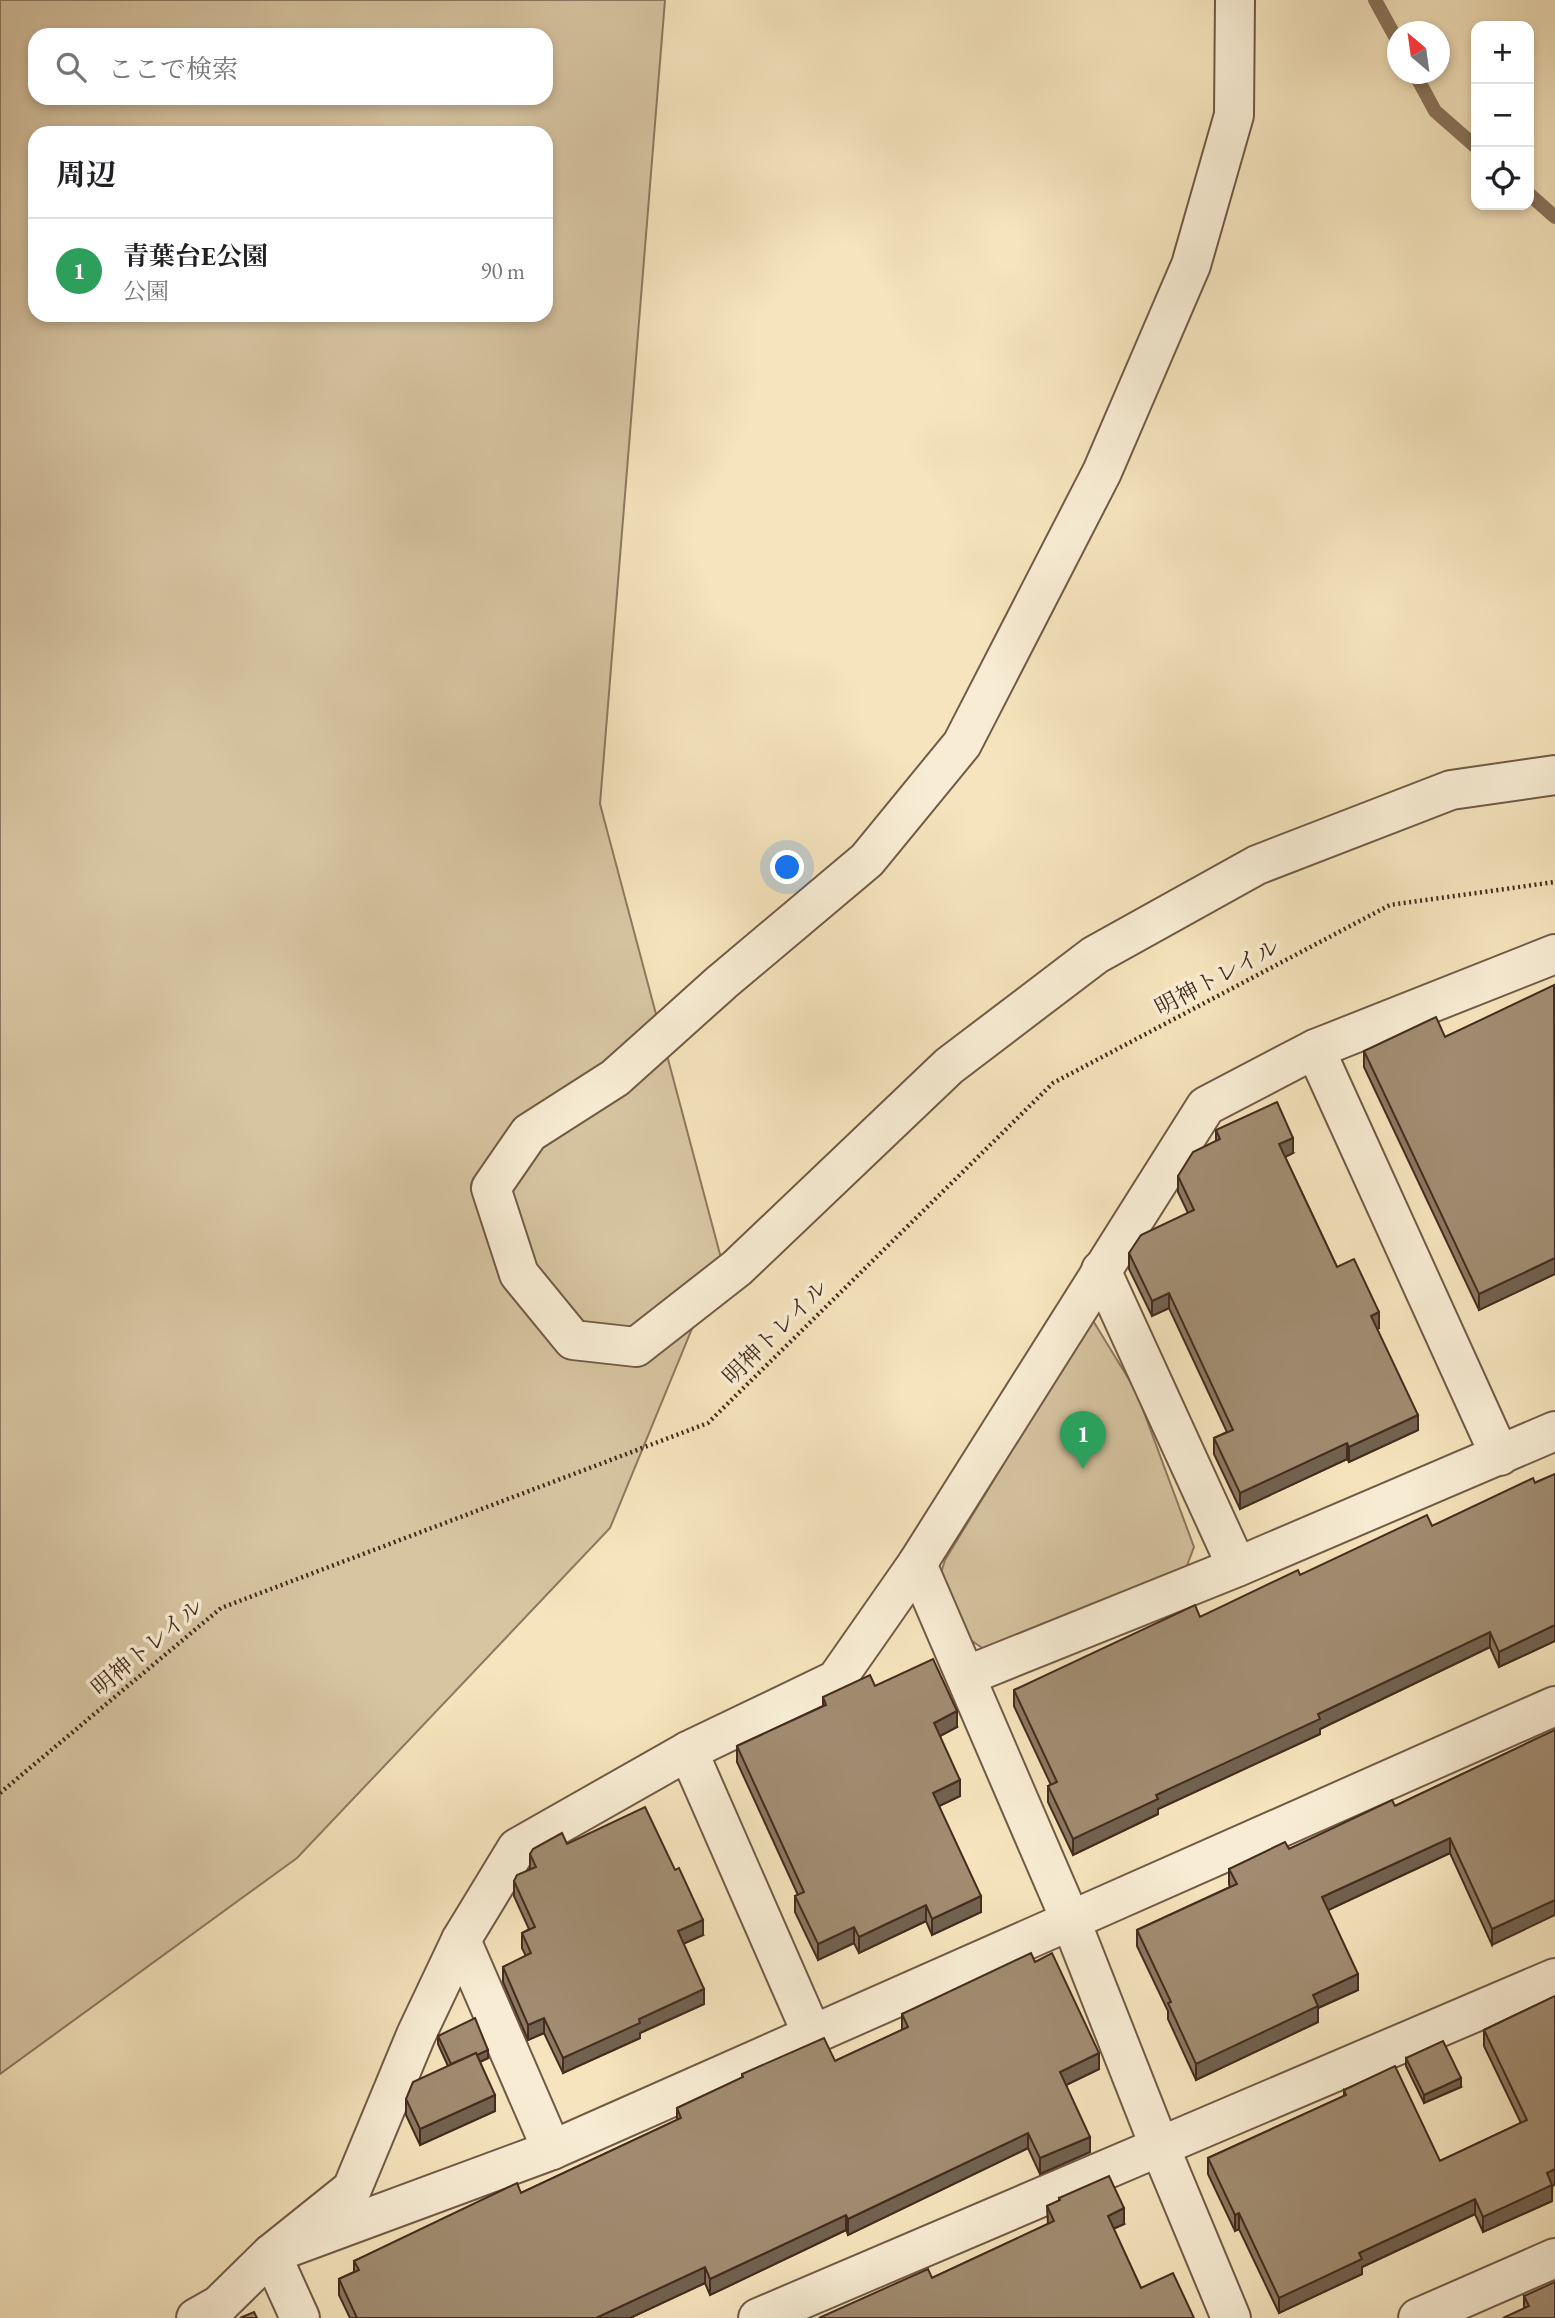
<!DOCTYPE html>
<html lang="ja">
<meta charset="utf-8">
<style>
body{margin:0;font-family:"EB Garamond","Noto Serif JP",serif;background:#f6f6f6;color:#202124}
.controls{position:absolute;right:21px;top:21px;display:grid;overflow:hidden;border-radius:14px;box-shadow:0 4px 10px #0003}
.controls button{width:63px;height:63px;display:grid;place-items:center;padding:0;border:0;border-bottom:2px solid #e0e0e0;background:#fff;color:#202124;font:35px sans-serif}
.compass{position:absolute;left:1387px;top:21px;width:63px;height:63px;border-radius:50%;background:#fff;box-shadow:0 4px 10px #0003;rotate:331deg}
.you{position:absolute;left:788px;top:868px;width:24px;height:24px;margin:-18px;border:5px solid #fff;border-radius:50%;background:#1a73e8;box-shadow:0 0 0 10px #1a73e833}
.badge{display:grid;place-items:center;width:46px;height:46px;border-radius:50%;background:#111827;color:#fff;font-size:23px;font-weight:700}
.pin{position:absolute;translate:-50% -58px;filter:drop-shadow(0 2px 4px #0008)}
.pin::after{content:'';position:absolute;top:37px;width:24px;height:21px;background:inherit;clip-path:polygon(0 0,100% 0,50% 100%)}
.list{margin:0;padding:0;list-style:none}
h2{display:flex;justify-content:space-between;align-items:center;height:91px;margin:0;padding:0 28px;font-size:30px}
h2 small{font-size:23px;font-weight:400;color:#757577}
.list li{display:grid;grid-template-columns:46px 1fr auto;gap:21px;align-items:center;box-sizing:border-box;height:105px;padding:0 28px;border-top:2px solid #e0e0e0}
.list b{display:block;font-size:26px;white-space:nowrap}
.list p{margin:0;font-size:23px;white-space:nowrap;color:#757577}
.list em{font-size:23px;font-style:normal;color:#757577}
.icon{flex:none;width:38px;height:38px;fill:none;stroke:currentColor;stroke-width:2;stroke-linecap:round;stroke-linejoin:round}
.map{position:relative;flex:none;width:1555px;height:2318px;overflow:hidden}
.search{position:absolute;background:#fff;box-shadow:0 4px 10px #0003;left:28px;top:28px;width:525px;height:77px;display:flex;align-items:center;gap:18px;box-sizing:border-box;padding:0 24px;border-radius:21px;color:#757577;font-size:26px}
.panel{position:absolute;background:#fff;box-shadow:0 4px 10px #0003;left:28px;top:126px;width:525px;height:196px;border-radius:21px}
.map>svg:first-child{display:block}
</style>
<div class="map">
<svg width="1555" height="2318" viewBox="0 0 1555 2318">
<rect width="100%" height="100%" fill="#f5e4bd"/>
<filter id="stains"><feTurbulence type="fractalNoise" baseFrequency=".00286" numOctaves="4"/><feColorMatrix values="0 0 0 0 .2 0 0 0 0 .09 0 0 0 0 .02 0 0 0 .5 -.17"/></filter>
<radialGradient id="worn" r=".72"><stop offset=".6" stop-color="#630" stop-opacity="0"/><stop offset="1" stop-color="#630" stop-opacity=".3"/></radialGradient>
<g fill="#d7c5a2" stroke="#8e7860" stroke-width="2" fill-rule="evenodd">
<path d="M0 0H665L600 804 721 1258 610 1528 297 1858 0 2074ZM35 35H546V98H35ZM35 133H546V315H35Z"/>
<path d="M1092 1319 1136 1391 1194 1547 1181 1581 990 1653 966 1637 941 1573 945 1560Z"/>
</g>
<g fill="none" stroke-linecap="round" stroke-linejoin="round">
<g stroke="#8b755d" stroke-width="14">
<path d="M1375 0 1398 42"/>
<path d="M1415 74 1435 111 1476 147"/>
<path d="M1529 194 1555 217"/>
</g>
<g stroke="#715a46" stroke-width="42">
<g id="street">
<path d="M1235 0 1234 115 1191 265 1102 472 962 744 867 860 722 982 615 1078 529 1133 491 1188 519 1274 573 1340 636 1347 737 1268 949 1066 1095 955 1257 865 1451 790 1555 775"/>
<path d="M1315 1049 1500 1456"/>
<path d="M1101 1270 1237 1567"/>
<path d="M917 1564 1070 1919 1159 2145 1231 2318"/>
<path d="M966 1676 1237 1567 1555 1431"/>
<path d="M688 1751 812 2034"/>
<path d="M461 1940 517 1848 688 1751 836 1680 917 1564 1206 1106 1315 1049 1555 954"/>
<path d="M196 2318 219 2305 271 2254 352 2189 416 2035 461 1940 552 2150"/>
<path d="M300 2318 271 2254 552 2150 1555 1706"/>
<path d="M758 2318 1555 1978"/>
<path d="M1418 2318 1555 2258"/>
</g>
</g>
<path stroke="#452c1e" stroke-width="4.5" stroke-dasharray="2 3.5" stroke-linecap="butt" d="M0 1793 221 1608 708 1423 1053 1083 1390 905 1555 882"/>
<use href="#street" stroke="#f8edd4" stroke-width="38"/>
</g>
<g fill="#8a7861" stroke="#452c1e" stroke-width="2">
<path d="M1555 987V1274L1479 1310 1364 1067V1051L1445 1037Z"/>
<path d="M1216 1130 1293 1153 1285 1157 1337 1267 1379 1328 1377 1329 1418 1430 1349 1462 1347 1459 1240 1509 1214 1454V1438L1227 1432 1169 1308 1152 1316 1129 1269V1253L1188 1213 1178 1192V1176L1216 1141Z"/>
<path d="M1555 1474V1641L1499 1667 1490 1647 1320 1729V1734L1158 1809V1814L1073 1855 1048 1802V1786L1051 1785 1014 1706V1690L1200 1617 1300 1575 1432 1526Z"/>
<path d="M875 1686 957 1727 940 1736 960 1796 939 1806 981 1912 932 1935 926 1921 859 1953 854 1943 818 1960 795 1912V1896L798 1895 737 1762V1746L823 1706V1697Z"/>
<path d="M1555 1730 1492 1945 1450 1853 1328 1910 1358 1990 1318 2008V2022L1196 2080 1168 2019V2011L1137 1946V1930L1230 1887 1229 1884V1869L1289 1849 1395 1806Z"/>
<path d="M567 1844 703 1935 683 1944 704 2004 640 2033V2038L563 2073 544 2033 528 2040 503 1982V1967L526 1956 522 1948V1933L529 1929 514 1896V1881L530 1869V1854Z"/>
<path d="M1035 1962 1099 2069 1066 2085 1090 2152 1040 2174 1028 2148 848 2235 846 2230 710 2295 705 2283 630 2318H350L339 2295V2279L354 2272V2261L521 2193 677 2120V2108L742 2078V2074L835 2061 902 2030V2014Z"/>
<path d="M1555 1996 1552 2201 1483 2232 1475 2214 1362 2267V2274L1279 2313 1239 2229 1235 2231 1208 2174V2158L1344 2096V2090L1440 2161 1521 2123 1484 2046V2030Z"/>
<path d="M438 2036 488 2058 480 2062 495 2111 420 2145 406 2115V2099L448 2066 438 2044Z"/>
<path d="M1406 2058 1461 2087 1424 2103 1406 2066Z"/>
<path d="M1059 2198 1124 2224 1113 2229 1141 2288 932 2278 1048 2224 1047 2206 1059 2201Z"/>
<path d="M1524 2296 1555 2318 1524 2308Z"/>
</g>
<g fill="#71624f" stroke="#452c1e" stroke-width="2">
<path d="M1293 1138V1153L1279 1160V1144Z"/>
<path d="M1555 1258V1274L1479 1310V1294Z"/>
<path d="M1169 1293V1308L1152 1316V1301Z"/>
<path d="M1379 1312V1328L1371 1332V1316Z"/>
<path d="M1418 1415V1430L1349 1462V1447Z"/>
<path d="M1347 1443V1459L1240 1509V1493Z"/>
<path d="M1555 1625V1641L1499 1667V1652Z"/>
<path d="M1490 1632V1647L1320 1729V1734L1158 1809V1814L1073 1855V1839L1156 1795 1318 1714Z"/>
<path d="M957 1711V1727L934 1739V1723Z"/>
<path d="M960 1780V1796L933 1809V1793Z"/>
<path d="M1450 1838V1853L1322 1913V1897Z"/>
<path d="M981 1896V1912L932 1935V1919Z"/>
<path d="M1555 1900V1915L1492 1945V1929Z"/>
<path d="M926 1905V1921L859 1953V1937Z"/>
<path d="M703 1920V1935L678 1946V1931Z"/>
<path d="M854 1927V1943L818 1960V1944Z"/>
<path d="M1358 1974V1990L1318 2008V2022L1196 2080V2064L1313 1995Z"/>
<path d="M704 1989V2004L640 2033V2038L563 2073V2058L639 2019Z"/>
<path d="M544 2018V2033L528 2040V2025Z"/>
<path d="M488 2050V2058L452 2075V2066Z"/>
<path d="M1099 2053V2069L1060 2088V2072Z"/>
<path d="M1461 2078V2087L1424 2103V2095Z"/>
<path d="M495 2095V2111L420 2145V2129Z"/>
<path d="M1028 2133V2148L848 2235V2219Z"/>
<path d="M1090 2137V2152L1040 2174V2158Z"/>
<path d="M1555 2169V2185L1552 2186V2201L1483 2232V2217L1547 2173Z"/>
<path d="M1475 2199V2214L1362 2267V2274L1279 2313V2298L1359 2253Z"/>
<path d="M1124 2208V2224L1108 2231V2216Z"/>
<path d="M1239 2213V2229L1235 2231V2215Z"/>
<path d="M846 2215V2230L710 2295V2279Z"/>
<path d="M705 2267V2283L630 2318H596Z"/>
</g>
<g fill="#a18c71" stroke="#452c1e" stroke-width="2">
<path d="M1554 985 1555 1258 1479 1294 1364 1051 1436 1017 1445 1037Z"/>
<path d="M1277 1102 1293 1138 1279 1144 1337 1267 1354 1259 1379 1312 1371 1316 1418 1415 1349 1447 1347 1443 1240 1493 1214 1438 1233 1430 1169 1293 1152 1301 1129 1253 1141 1235 1194 1210 1178 1176 1193 1152 1220 1139 1216 1130Z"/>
<path d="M1555 1474V1625L1499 1652 1490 1632 1318 1714 1320 1719 1156 1795 1158 1799 1073 1839 1048 1786 1057 1782 1014 1690 1195 1605 1200 1617 1298 1570 1300 1575 1427 1515 1432 1526 1533 1478 1535 1483Z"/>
<path d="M933 1659 957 1711 934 1723 960 1780 933 1793 981 1896 932 1919 926 1905 859 1937 854 1927 818 1944 795 1896 804 1892 737 1746 826 1705 823 1697 870 1675 875 1686Z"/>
<path d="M1555 1730V1900L1492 1929 1450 1838 1322 1897 1358 1974 1313 1995 1318 2006 1196 2064 1168 2003 1171 2002 1137 1930 1237 1884 1229 1869 1285 1842 1289 1849 1392 1800 1395 1806Z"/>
<path d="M645 1807 675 1870 679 1868 703 1920 678 1931 704 1989 639 2019 640 2023 563 2058 544 2018 528 2025 503 1967 531 1953 522 1933 535 1927 514 1881 517 1875 536 1867 530 1854 533 1849 562 1833 567 1844Z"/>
<path d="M1031 1953 1035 1962 1052 1953 1099 2053 1060 2072 1090 2137 1040 2158 1028 2133 848 2219 846 2215 710 2279 705 2267 596 2318H357L339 2279 359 2270 354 2261 517 2183 521 2193 681 2118 677 2108 743 2077 742 2074 824 2038 835 2061 908 2027 902 2014Z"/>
<path d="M1555 1996V2169L1547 2173 1552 2185 1483 2217 1475 2199 1359 2253 1362 2259 1279 2298 1239 2213 1235 2215 1208 2158 1346 2095 1344 2090 1395 2066 1440 2161 1527 2120 1484 2030Z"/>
<path d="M475 2018 488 2050 477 2055 476 2053 451 2064 438 2036Z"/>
<path d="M1443 2041 1461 2078 1424 2095 1406 2058Z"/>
<path d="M476 2053 495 2095 420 2129 406 2099 413 2082Z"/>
<path d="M1109 2176 1124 2208 1108 2216 1141 2288 1173 2273 1194 2318H819L928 2269 932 2278 1054 2221 1047 2206 1060 2200 1059 2198Z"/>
<path d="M1555 2282V2318H1503L1529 2306 1524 2296Z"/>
<path d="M254 2312 257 2318H240Z"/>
</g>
<g text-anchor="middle" stroke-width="7" stroke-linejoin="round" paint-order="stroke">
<g font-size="23" fill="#452c1e" stroke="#f8edd4">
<text transform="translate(1217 977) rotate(-28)" y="8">明神トレイル</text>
<text transform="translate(775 1332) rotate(-45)" y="8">明神トレイル</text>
<text transform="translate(147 1647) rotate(-40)" y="8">明神トレイル</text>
</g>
</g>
<rect width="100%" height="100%" filter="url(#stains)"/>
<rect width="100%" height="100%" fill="url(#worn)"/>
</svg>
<div class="controls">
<button>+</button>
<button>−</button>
<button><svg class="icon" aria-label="locate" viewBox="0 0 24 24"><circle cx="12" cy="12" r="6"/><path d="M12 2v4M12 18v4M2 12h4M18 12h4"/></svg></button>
</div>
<svg class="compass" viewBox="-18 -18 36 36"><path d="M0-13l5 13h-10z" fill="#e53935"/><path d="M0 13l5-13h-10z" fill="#757577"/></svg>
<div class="you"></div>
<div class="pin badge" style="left:1083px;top:1469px;background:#2e9e5b">1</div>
<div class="search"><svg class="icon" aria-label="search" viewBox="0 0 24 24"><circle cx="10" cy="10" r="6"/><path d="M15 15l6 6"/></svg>ここで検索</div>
<section class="panel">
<h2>周辺<small></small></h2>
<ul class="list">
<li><span class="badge" style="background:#2e9e5b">1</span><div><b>青葉台E公園</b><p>公園</p></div><em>90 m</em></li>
</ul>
</section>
</div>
